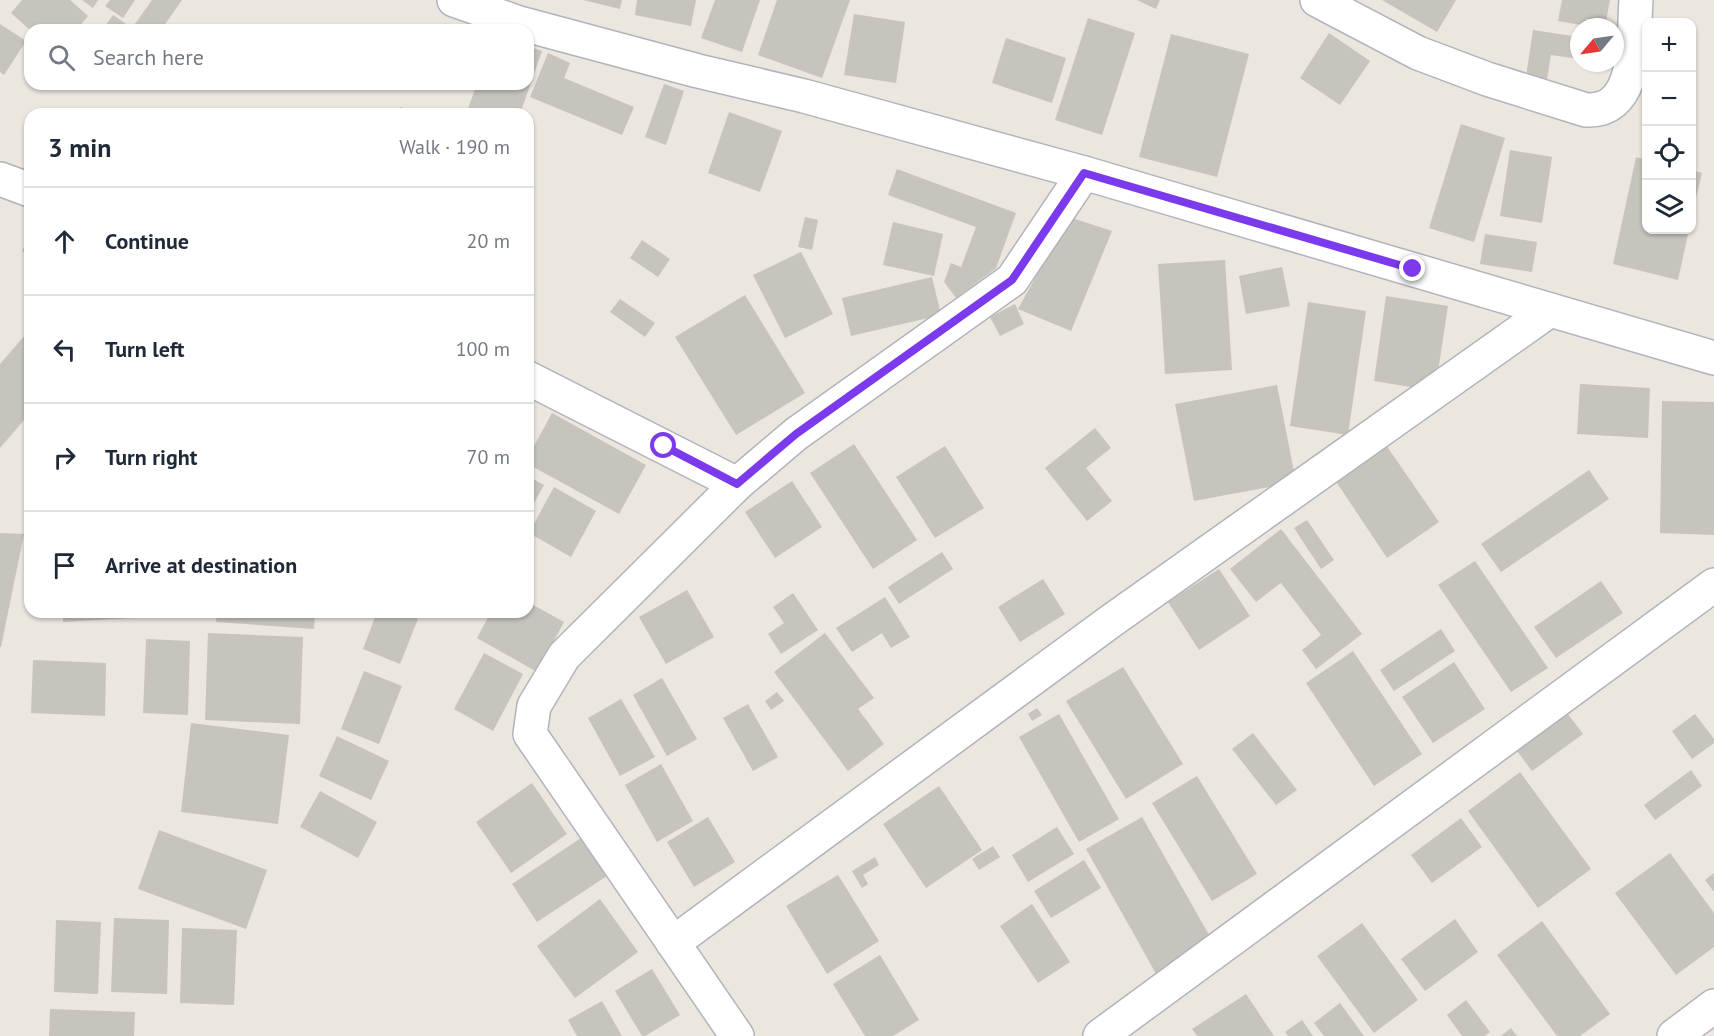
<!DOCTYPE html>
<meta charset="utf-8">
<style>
body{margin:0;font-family:"PT Sans",sans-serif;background:#f6f6f7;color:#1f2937}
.controls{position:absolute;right:18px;top:18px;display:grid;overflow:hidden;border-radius:12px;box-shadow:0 2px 4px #0004}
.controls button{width:54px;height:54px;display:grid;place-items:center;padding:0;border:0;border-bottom:2px solid #e0e1e3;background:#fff;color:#1f2937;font:30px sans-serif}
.compass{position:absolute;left:1570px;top:18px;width:54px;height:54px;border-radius:50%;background:#fff;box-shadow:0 2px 4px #0004;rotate:241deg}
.stop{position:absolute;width:18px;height:18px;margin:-14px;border:4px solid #7c3aed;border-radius:50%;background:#fff}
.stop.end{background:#7c3aed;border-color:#fff;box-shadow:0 2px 6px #0008}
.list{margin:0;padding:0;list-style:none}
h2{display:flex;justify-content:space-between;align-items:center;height:78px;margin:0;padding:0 24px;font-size:26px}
h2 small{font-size:20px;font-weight:400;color:#747a83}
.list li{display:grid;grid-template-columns:39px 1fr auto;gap:18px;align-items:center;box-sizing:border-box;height:108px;padding:0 24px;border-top:2px solid #e0e1e3}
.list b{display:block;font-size:22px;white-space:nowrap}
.list em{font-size:20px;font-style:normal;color:#747a83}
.icon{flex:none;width:33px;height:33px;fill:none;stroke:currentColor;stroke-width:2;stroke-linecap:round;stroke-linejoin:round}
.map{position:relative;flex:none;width:1714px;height:1036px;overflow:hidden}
.search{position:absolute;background:#fff;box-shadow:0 2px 4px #0004;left:24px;top:24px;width:510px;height:66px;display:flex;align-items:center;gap:15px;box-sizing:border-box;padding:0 21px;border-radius:18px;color:#747a83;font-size:22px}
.panel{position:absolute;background:#fff;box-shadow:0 2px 4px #0004;left:24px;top:108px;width:510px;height:510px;border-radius:18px}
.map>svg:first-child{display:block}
</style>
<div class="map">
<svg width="1714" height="1036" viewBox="0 0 1714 1036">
<rect width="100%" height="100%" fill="#ebe6de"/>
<g fill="#c7c4bd">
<path d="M22 0H70L88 16 76 30H30L11 13Z"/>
<path d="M82 0H98L93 8Z"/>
<path d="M110 0H135L123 18 105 6Z"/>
<path d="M152 0H182L161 30H102L113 15 132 28Z"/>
<path d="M583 0H622L620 9Z"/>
<path d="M637 0H696L691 26 635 15Z"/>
<path d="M715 0H760L742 52 701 38Z"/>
<path d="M777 0H850L822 78 758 55Z"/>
<path d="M1137 0H1160L1156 9Z"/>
<path d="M1382 0H1456L1437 32Z"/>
<path d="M1562 0H1610L1605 27H1592L1558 21Z"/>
<path d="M854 14 905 22 896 83 844 75Z"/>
<path d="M1088 18 1135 33 1102 135 1055 120Z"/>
<path d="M0 24 26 41 4 75 0 72Z"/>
<path d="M1533 30 1579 37V59L1551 55 1546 86 1525 83Z"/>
<path d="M1329 33 1370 61 1340 105 1300 78Z"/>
<path d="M1171 34 1249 54 1217 177 1139 157Z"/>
<path d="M1006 38 1066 58 1052 103 992 83Z"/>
<path d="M528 46 542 51 520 114H466L477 84H528Z"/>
<path d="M548 53 570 63 564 78 634 107 622 135 530 97Z"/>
<path d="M664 84 684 91 666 145 645 137Z"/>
<path d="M400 107 422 113V114H398Z"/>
<path d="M729 112 782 131 760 192 708 173Z"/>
<path d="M1461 124 1505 138 1474 242 1429 228Z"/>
<path d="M1510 150 1552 157 1542 223 1500 216Z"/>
<path d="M1636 157 1646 160V230H1689L1678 280 1613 264Z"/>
<path d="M897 169 1016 213 996 268 956 298 944 282 951 263 961 267 976 227 888 195Z"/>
<path d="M1692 170 1702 173 1692 214Z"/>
<path d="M805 217 818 220 812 250 798 247Z"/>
<path d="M1069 217 1112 231 1071 331 1018 309Z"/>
<path d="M893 222 943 234 934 276 883 265Z"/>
<path d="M1485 234 1537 242 1532 272 1480 264Z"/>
<path d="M30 235V256L22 251Z"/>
<path d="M642 240 670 259 658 277 630 258Z"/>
<path d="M801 252 833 314 785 338 753 275Z"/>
<path d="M1225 260 1232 370 1165 374 1158 264Z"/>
<path d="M1282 267 1290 306 1246 314 1239 276Z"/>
<path d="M932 277 941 315 851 336 842 298Z"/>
<path d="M745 295 805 393 736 435 675 337Z"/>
<path d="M1386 296 1448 306 1435 391 1374 381Z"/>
<path d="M620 299 655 323 645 337 610 312Z"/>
<path d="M1308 302 1366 311 1348 435 1290 426Z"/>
<path d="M1015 304 1024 324 1000 336 990 317Z"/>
<path d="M26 334 30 338V413L0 448V364Z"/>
<path d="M1580 384 1650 388 1648 438 1577 434Z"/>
<path d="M1277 385 1296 482 1194 501 1175 404Z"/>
<path d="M1662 401 1714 402V535L1660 533Z"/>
<path d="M552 413 646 465 619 514 528 464V457Z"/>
<path d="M1095 428 1111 448 1086 468 1112 501 1087 521 1045 468Z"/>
<path d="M1384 442 1439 522 1387 558 1333 477Z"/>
<path d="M854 444 917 540 873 569 810 473Z"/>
<path d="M945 446 984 508 935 538 896 477Z"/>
<path d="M1589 470 1609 499 1501 572 1481 544Z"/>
<path d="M528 476 544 485 528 514Z"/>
<path d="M792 481 822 527 775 558 745 512Z"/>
<path d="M554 487 596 511 571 557 529 533Z"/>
<path d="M1307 520 1334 560 1321 569 1294 528Z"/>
<path d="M1281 529 1362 634 1316 669 1302 650 1321 635 1281 583 1256 602 1230 569Z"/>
<path d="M0 533 24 534 1 647H0Z"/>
<path d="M942 552 953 569 899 604 888 587Z"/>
<path d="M1475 561 1548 668 1511 692 1438 585Z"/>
<path d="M1219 569 1250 616 1199 650 1168 602Z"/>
<path d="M1043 579 1065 614 1020 642 998 607Z"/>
<path d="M1601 581 1623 613 1556 658 1534 627Z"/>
<path d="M687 590 714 637 666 664 639 617Z"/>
<path d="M793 593 818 630 781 654 768 634 784 623 773 607Z"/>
<path d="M885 597 910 637 891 648 882 633 852 652 836 628Z"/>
<path d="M528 602 564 622 537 672 477 638 491 612H528Z"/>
<path d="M63 612H184V615L63 622Z"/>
<path d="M217 612H315L314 629 216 622Z"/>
<path d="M377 612H399L418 619 400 664 363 649Z"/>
<path d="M1441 629 1455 651 1394 691 1380 670Z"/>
<path d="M208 633 303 637 300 724 205 720Z"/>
<path d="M825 633 874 698 858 709 884 744 848 771 774 672Z"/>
<path d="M146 639 190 641 188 715 143 713Z"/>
<path d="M1353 651 1422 754 1374 786 1306 683Z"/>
<path d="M484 653 523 674 493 731 454 709Z"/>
<path d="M33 660 106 663 105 716 31 713Z"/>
<path d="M1454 662 1485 709 1433 743 1402 697Z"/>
<path d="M1123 667 1183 764 1126 799 1066 701Z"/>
<path d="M364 671 402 686 379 744 341 729Z"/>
<path d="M662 678 697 739 667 756 633 695Z"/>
<path d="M777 692 784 701 771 710 765 701Z"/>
<path d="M621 699 655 757 620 776 588 718Z"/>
<path d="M748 704 778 757 753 771 723 718Z"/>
<path d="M1037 708 1042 715 1032 721 1028 714Z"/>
<path d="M1059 714 1119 819 1079 842 1019 737Z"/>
<path d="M1568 714 1583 734 1532 771 1517 751Z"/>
<path d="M1695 714 1714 739V743L1692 759 1672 731Z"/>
<path d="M191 723 289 735 278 824 181 812Z"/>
<path d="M1253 733 1297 790 1276 805 1232 749Z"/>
<path d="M337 736 389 761 371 800 319 776Z"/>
<path d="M661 764 693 821 657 842 625 785Z"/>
<path d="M1691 770 1702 786 1655 820 1644 805Z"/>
<path d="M1520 772 1591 869 1538 908 1468 811Z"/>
<path d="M1197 776 1257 874 1212 901 1152 803Z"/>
<path d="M532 783 567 834 511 873 476 822Z"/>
<path d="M939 786 982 850 926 888 883 824Z"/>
<path d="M320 791 377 822 358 858 300 827Z"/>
<path d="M708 817 735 862 694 887 667 842Z"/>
<path d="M1142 817 1216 947 1159 979 1086 849Z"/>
<path d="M1461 818 1482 847 1432 883 1411 855Z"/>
<path d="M1057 827 1074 854 1028 882 1012 855Z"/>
<path d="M159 830 267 870 246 929 138 889Z"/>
<path d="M581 838 607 876 537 922 512 884Z"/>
<path d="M993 846 1000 857 979 870 972 859Z"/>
<path d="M1670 853 1714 913V947L1676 975 1615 893Z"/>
<path d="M875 857 879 865 863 875 868 884 862 888 852 871Z"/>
<path d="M1084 860 1101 888 1051 918 1034 891Z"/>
<path d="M1714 873V892L1705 880Z"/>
<path d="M838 875 879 941 827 974 786 906Z"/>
<path d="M600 899 638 952 575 998 537 946Z"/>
<path d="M1032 904 1070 962 1038 983 1000 926Z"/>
<path d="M114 918 169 920 167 994 111 992Z"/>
<path d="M1455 919 1478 952 1425 991 1401 959Z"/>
<path d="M56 920 101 922 98 994 54 992Z"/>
<path d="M1542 921 1610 1014 1580 1036H1557L1497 955Z"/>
<path d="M1362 923 1418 1000 1374 1033 1317 956Z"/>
<path d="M182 928 237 930 234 1005 180 1003Z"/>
<path d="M880 955 919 1020 893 1036H865L833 984Z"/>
<path d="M652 969 680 1015 645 1036H642L615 991Z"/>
<path d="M1246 994 1274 1036H1197L1192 1029Z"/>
<path d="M1466 1000 1490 1032 1485 1036H1462L1447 1015Z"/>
<path d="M602 1001 622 1036H577L568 1020Z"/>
<path d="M1340 1003 1364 1036H1324L1314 1023Z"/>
<path d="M50 1009 135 1012 134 1036H49Z"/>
<path d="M1302 1020 1313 1036H1288L1285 1032Z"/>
<path d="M1511 1028 1517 1036H1501Z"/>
</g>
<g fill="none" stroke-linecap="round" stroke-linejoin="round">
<g stroke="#b2b4bd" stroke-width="36">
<g id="minor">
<path d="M454 0 519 23 698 71 804 96 1084 173 1714 358"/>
<path d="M1317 0 1418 53 1487 79 1586 110C1640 113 1633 36 1636 0"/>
<path d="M0 179 30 190"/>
<path d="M528 378 737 484"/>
<path d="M673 943 1111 621 1550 310"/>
<path d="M737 1036 530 734 534 706 564 656 737 484 796 434 1012 280 1084 173"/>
<path d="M1100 1036 1714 585"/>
<path d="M1674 1036 1714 1006"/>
</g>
</g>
<use href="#minor" stroke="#fff" stroke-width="33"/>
</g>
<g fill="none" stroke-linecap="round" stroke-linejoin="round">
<path stroke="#7c3aed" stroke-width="8" d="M664 446 737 484 796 434 1012 280 1084 173 1413 269"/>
</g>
</svg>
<div class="controls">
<button>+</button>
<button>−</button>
<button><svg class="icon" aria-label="locate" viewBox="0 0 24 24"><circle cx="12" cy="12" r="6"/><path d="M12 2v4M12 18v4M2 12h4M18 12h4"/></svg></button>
<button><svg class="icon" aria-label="layers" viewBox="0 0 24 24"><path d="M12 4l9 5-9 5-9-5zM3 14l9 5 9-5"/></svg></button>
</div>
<svg class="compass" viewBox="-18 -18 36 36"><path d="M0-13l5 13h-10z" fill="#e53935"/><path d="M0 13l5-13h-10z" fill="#747a83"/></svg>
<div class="stop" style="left:664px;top:446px"></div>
<div class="stop end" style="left:1413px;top:269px"></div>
<div class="search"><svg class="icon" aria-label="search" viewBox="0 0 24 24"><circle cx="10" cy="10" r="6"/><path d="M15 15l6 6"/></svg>Search here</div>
<section class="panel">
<h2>3 min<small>Walk · 190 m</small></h2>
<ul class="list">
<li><svg class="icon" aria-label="ahead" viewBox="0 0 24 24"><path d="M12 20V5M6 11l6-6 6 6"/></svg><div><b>Continue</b></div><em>20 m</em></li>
<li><svg class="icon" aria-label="left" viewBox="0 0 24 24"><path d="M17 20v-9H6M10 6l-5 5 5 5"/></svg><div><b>Turn left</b></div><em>100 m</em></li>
<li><svg class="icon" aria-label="right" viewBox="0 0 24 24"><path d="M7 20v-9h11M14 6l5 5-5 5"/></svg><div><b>Turn right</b></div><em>70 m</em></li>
<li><svg class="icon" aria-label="arrive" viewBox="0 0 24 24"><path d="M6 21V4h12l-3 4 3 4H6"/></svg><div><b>Arrive at destination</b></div></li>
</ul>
</section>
</div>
